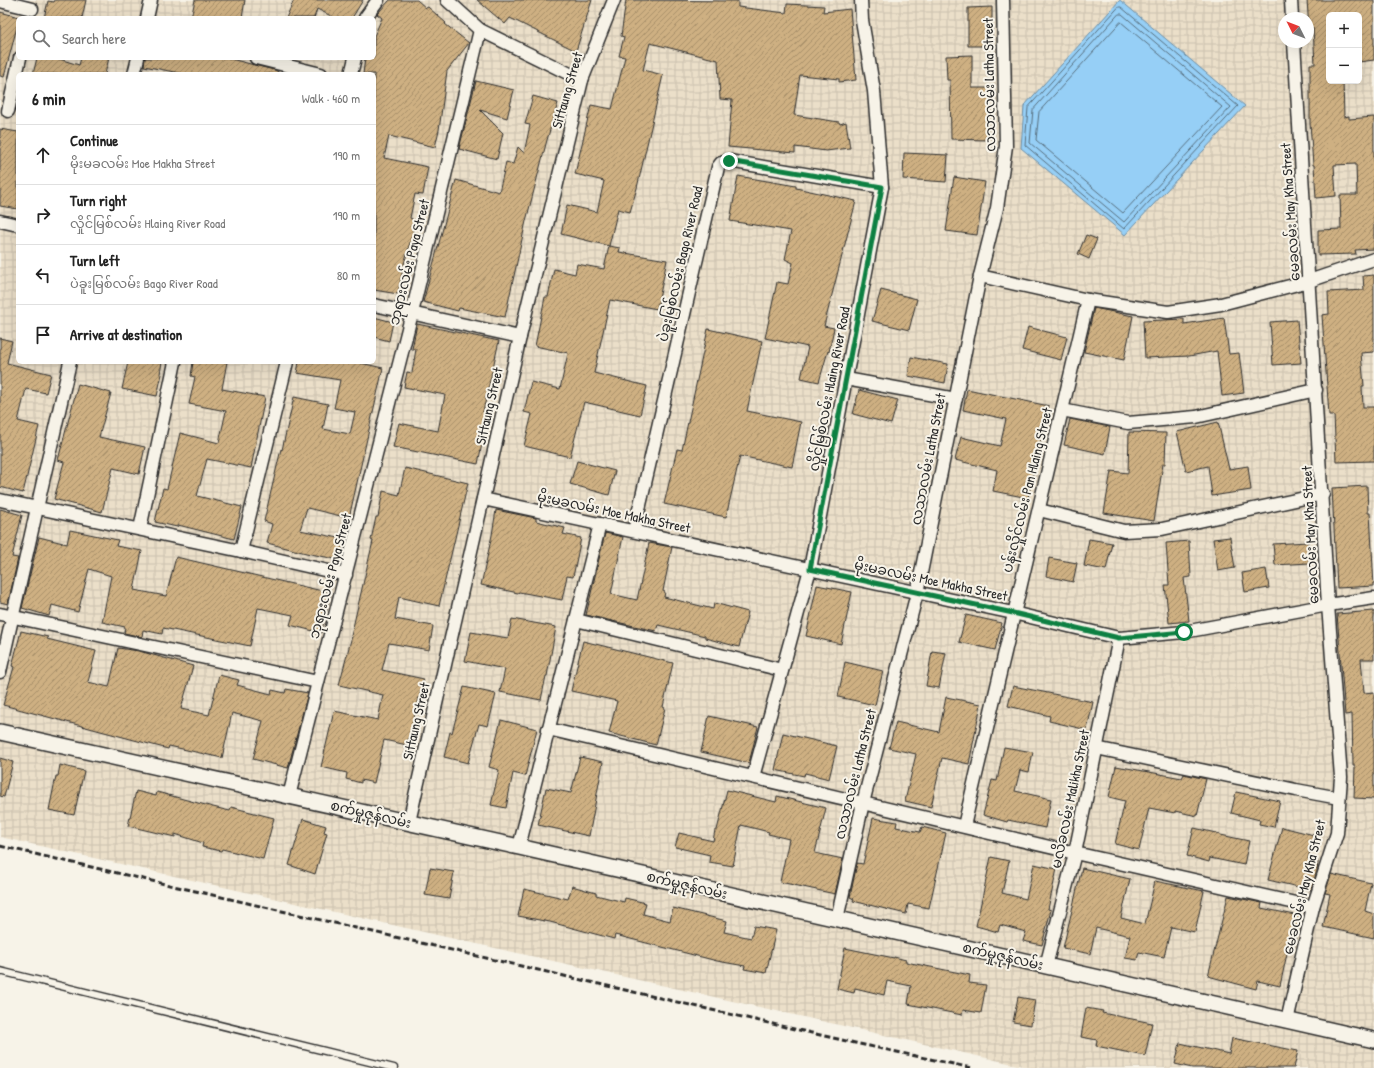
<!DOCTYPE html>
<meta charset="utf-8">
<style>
body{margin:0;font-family:"Patrick Hand","Noto Sans Myanmar",sans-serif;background:#f2f2f2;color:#222}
.controls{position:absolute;right:12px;top:12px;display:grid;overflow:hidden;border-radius:6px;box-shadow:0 4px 16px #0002}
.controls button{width:36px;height:36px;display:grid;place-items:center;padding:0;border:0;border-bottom:1px solid #e0e0e0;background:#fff;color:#222;font:20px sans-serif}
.compass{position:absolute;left:1278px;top:12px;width:36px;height:36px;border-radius:50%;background:#fff;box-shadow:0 4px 16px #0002;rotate:312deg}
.stop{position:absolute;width:12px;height:12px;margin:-9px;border:3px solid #0b8043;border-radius:50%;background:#fff}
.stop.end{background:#0b8043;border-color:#fff;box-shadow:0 1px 4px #0008}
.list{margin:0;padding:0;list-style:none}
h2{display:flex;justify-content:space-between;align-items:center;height:52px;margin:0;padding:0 16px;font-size:17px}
h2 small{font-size:13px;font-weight:400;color:#767676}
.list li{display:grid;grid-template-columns:26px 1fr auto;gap:12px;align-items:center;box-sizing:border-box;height:60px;padding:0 16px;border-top:1px solid #e0e0e0}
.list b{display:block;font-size:15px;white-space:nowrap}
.list p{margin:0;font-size:13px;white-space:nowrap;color:#767676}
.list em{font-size:13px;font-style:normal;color:#767676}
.icon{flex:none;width:22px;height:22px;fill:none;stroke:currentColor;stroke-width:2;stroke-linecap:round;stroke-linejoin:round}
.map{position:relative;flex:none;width:1374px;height:1068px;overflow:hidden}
.search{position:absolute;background:#fff;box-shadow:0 4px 16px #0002;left:16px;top:16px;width:360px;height:44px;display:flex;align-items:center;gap:10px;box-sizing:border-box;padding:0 14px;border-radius:6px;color:#767676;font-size:15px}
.panel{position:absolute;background:#fff;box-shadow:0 4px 16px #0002;left:16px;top:72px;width:360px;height:292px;border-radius:6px}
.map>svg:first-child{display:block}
</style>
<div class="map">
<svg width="1374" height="1068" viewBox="0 0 1374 1068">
<defs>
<pattern id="industrial-grid" width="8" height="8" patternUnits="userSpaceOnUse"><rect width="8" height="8" fill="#ebdfc9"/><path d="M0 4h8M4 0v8" fill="none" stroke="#cac0ad"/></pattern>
<pattern id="building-hatch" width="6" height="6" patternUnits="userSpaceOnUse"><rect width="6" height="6" fill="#ceb082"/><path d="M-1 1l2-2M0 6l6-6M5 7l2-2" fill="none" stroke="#a78f6b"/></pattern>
</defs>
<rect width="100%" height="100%" fill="#f7f3e8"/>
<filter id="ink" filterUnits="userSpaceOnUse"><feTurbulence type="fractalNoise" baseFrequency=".025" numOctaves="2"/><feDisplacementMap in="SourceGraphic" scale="8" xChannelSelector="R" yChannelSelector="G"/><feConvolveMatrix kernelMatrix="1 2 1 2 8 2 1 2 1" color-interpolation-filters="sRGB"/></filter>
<g filter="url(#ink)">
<path fill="url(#industrial-grid)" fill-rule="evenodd" d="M0 0H1374V1068H1031L0 837ZM1329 15H1359V81H1329ZM18 18H374V58H18ZM1284 18H1308V42H1284ZM18 74H374V362H18Z"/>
<path fill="#96cff6" stroke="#6b8da5" d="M1120 0 1245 106 1125 235 1021 148 1024 106Z"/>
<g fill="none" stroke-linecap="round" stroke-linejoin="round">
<g stroke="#566d7c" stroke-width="1">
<path d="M1119 7H1121L1238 106 1124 229 1025 145 1028 108Z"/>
<path d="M1119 14H1122L1231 107 1124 222 1030 143 1033 110Z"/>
<path d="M1121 22 1222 107 1123 213 1036 140 1039 112Z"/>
</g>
</g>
<g fill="url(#building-hatch)" stroke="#2b2b2b">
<path d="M55 0H86L82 18H44L48 1 54 2Z"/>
<path d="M195 0H245L242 18H191Z"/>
<path d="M294 0H363L352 18H335L317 9 314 18H286Z"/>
<path d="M390 0H417L426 8 428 7 446 23 445 24 469 43 447 71 439 130 435 147 389 136 384 158 428 167 423 195 415 194 410 218 416 221 403 268 398 294 374 290V74H363L365 58H374V36L382 18 377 14Z"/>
<path d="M477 0H592L576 51 510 18 505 24Z"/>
<path d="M626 0 738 1V7L786 13 787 4 824 6 823 12 850 9 856 80 839 82V79L800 75 794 115 839 122 840 124 846 122 850 148 826 151 795 147V153L728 147 732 100 720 99 718 60 650 43 643 70 663 75 637 188 630 212 618 209 609 246 561 234 567 205 597 212 604 181 575 174 591 105 612 109 625 57 619 56 624 37 621 36Z"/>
<path d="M1307 0H1374V60L1359 62V15H1329V81H1343L1344 117 1349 116V119L1374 117V249L1355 250 1356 254 1318 255V230L1341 229 1340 195H1357L1356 164 1334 165 1336 196 1316 198 1314 165H1313L1310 123V64H1315L1313 28H1309Z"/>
<path d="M992 7V46H968V8Z"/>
<path d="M0 12 19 17 18 18V23L4 77 0 76Z"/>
<path d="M972 55V88H990V115H988L987 140 951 139 950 80H947L946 56Z"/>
<path d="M37 58H56L79 65 81 58H109L105 74H33Z"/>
<path d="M145 58H227L278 71 277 74H184L144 66Z"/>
<path d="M476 81 514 90 507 118 480 110 503 133 497 159 459 149Z"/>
<path d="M533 96 558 103 547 140 526 221 505 317 459 308 458 311 423 302 456 180 499 192 506 162 513 164 518 147 524 153 530 125 525 124Z"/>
<path d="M0 129 18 132V209L0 206Z"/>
<path d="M904 153 948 155 946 182 903 179Z"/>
<path d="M738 176 796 186V188L856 201 824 326 834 328 829 352 828 351 819 382 801 378 808 347 765 338 777 282 788 284 793 263 785 259 791 231 730 221Z"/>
<path d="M954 177 985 182 977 235 946 231Z"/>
<path d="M1086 235 1097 239 1089 259 1078 254Z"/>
<path d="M609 246 620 248 619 252 667 260 657 309 610 300 594 373 647 386 640 415 584 402 570 457 524 446 532 414 524 412 531 382 560 389 568 353 535 346 545 297H548L554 269 575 274 577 264 604 269Z"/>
<path d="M1374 275V352L1361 353 1364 386H1362L1363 407H1374V461L1336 462 1334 415H1329L1322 315 1329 314 1328 292 1364 290 1363 276Z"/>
<path d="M881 290 917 299 909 330 872 321Z"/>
<path d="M1094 308 1133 316 1124 360 1084 352Z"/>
<path d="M374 317 393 322 389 341 374 337Z"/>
<path d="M1224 318 1229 354 1239 353 1244 393 1222 396 1217 351 1189 356 1145 358 1143 321 1184 319V324Z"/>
<path d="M1297 320 1301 363 1273 365 1270 322Z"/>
<path d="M417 324 499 341 483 412 488 413 478 464 393 447 399 423 438 431 445 395 404 387 407 372 412 373 416 349H412Z"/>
<path d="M1028 327 1067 337 1061 360 1022 350Z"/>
<path d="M708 329 762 341 747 411 801 422 792 467 740 456 726 517 664 504 677 449 682 450Z"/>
<path d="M0 338 12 341 7 363 51 374 46 393 26 389 18 421 39 426 23 493 0 487Z"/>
<path d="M911 357 948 364 945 383 908 376Z"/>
<path d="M128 362H162L160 374H162L157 396 122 389Z"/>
<path d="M193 362H227L222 389 265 397 251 468 207 459 197 496 242 507 234 539 178 525 177 527 155 522 163 488 167 489 180 433 219 443 226 411 189 404 195 377 191 376Z"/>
<path d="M299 362H356L383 368 349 518 307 508 300 530 344 539 340 560 306 553 267 543 272 524 264 521 281 449 282 450 294 397 328 404 323 429 350 434 355 412 334 408 340 380 297 373Z"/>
<path d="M78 384 111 393 99 437 145 447 139 474 113 468 102 512 54 499 64 462 58 460Z"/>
<path d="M967 389 1049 406 1038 453H1037L1028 498 993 491 997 470 955 460 961 437 1000 446 1006 419 963 410Z"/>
<path d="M859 390 898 400 891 424 853 414Z"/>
<path d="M1070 419 1110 427 1105 454 1064 445Z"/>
<path d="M1218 422 1229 469 1248 466 1251 490 1212 496 1208 466 1186 471 1177 432Z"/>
<path d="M1129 432 1166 433 1165 464H1163L1154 521 1104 513 1111 471 1128 473Z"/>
<path d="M577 461 615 471 609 495 570 484Z"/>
<path d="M405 468 468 483 439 606 399 597 395 619 433 626 429 650 389 643 382 670 424 679 407 745 384 740 374 783 361 780V783L346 779 347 773 321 767 334 711 378 720 383 695 339 685 352 636H351L373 541 371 540 376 517H378L383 491 399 495Z"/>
<path d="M1367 486 1368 513H1370L1374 586 1337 588 1332 488Z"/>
<path d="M0 509 22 515 12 557 18 558 8 604 0 602Z"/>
<path d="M496 510 536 518V521L565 528 563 534 581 538 573 577 567 576 562 600 519 592 518 593 481 585 492 535Z"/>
<path d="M70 530 118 540 116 546 142 551 134 590 166 596 176 557 331 593 321 633 290 625 293 615 258 608 250 646 163 628 162 634 143 630 142 637 124 633 125 627 102 622 111 576 89 569 78 612 52 605 49 616 22 608 39 537 67 544Z"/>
<path d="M605 533 623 537 611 594 637 600 649 543 672 547 663 591 665 592 664 597 713 609 714 603 748 612 739 647 705 638V636L658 625 656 631 586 615Z"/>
<path d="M1230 537 1235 568 1218 571 1213 539Z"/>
<path d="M1089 539 1112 543 1106 570 1084 566Z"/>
<path d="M1189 541 1191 577 1184 578 1189 621 1169 623 1165 585H1169L1166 543Z"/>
<path d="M1308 542 1309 563 1275 565 1273 544Z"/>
<path d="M1049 558 1077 563 1073 582 1046 576Z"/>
<path d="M1266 569 1269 588 1245 592 1242 573Z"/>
<path d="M817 585 852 592 841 644 806 636Z"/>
<path d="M1374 611V659H1361L1364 693 1374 692V799L1354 798 1355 766H1353L1352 714 1345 715 1337 614Z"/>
<path d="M966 615 1002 623 995 650 959 642Z"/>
<path d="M512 619 556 627 547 676H546L541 700 500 692 505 669 465 661 471 632 508 638Z"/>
<path d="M21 631 48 637 47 639 96 651 88 682 109 687 118 648 139 651 193 666 181 709 209 715 219 675 239 680 237 685 271 694 272 690 285 693 286 689 308 693 288 768 253 759 263 721 232 713 222 758 169 746 168 749 3 705 14 667 12 666Z"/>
<path d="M583 641 673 663 663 707 665 708 656 745 609 733 617 701 571 691Z"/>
<path d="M932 651 946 653 939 688 926 686Z"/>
<path d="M845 662 883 671 875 705 838 697Z"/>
<path d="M1013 686 1093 702 1087 730 1049 721 1050 716 1008 706Z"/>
<path d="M464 687 496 694 488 726 479 724 468 763 444 757 450 732 452 733Z"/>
<path d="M946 697 981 704 969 764 942 758 931 807 905 801 916 754 889 748 896 722 939 732Z"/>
<path d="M709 716 758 727 749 763 701 752Z"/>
<path d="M501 720 537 729 525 776 513 773 506 808 491 805 499 770 489 767Z"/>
<path d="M783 733 837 746 829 779 805 773 804 776 775 770Z"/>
<path d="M1004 747 1033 752 1029 772 1020 770 1015 791 1051 799 1045 828 1008 820 1007 822 983 815 992 780 997 781Z"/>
<path d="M580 757 603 762 589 836 538 825 546 788 571 793Z"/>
<path d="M0 758 13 762 4 797 0 796Z"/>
<path d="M60 765 84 771 74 815 49 810 56 776H58Z"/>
<path d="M1116 766 1182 778 1184 774 1206 779 1197 816 1175 811V813L1149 808 1139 850 1115 844 1125 801 1109 797Z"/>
<path d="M727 790 776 802 777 796 826 808 815 853 843 859 835 894 780 882 789 839 768 834 769 832 741 825 733 866 709 862 710 855 675 847 679 833 713 841 715 830H717Z"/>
<path d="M136 791 156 796 157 792 213 807 230 811 231 807 274 818 263 859 222 849 221 851 202 847 203 843 175 834V837L128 826Z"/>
<path d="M1236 792 1280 801 1274 827 1259 824 1260 820 1231 813Z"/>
<path d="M873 818 897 822 896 827 920 832 922 827 946 833 929 908 908 904 906 914 853 901 854 899 850 897 857 863 863 864Z"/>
<path d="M303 819 326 826 324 832 327 833 315 874 289 865Z"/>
<path d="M1282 827 1314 835 1308 859 1318 862 1317 871 1311 890 1268 880Z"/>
<path d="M1194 828 1216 833V834L1249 841 1244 865 1210 858 1209 862 1187 856Z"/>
<path d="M991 857 1009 861 1002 893 1026 899 1034 864 1057 869 1048 909 1051 910 1042 945 1023 941 1026 932 1000 925 998 932 976 926Z"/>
<path d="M430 868 454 872 449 899 425 895Z"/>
<path d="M1082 868 1130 879 1121 918 1145 924 1155 881 1204 891 1195 932 1171 927 1164 957 1139 952 1137 960 1125 958 1130 936 1096 928 1090 954 1063 948Z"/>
<path d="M1331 874 1371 883 1365 911 1374 914V938L1323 927 1330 894 1325 893Z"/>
<path d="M572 886 596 893V895L624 902 625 898 646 903 643 914 670 921 673 908 727 921 724 932 751 938 754 926 776 930 766 973 744 969 745 966 717 961 615 935 614 939 550 922 518 916 524 889 568 899Z"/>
<path d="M1228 896 1262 903 1261 908 1300 916 1293 950 1288 949 1280 986 1258 981 1256 989 1208 976Z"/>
<path d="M845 948 894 958V957L906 960V962L970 975 969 983 986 985 981 1013 963 1010 962 1015 908 1004 911 986 887 981 884 995 855 988 854 993 837 989Z"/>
<path d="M1018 997 1035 1000 1031 1025 1013 1022Z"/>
<path d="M1086 1008 1103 1011 1102 1013 1152 1023 1145 1056 1096 1046 1097 1040 1081 1037Z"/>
<path d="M1232 1038 1298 1051 1294 1068H1192L1175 1064 1180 1043 1229 1054Z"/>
</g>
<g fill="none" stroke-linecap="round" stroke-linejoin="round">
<g stroke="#2b2b2b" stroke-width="9">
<path id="service" d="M0 971 394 1068"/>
</g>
<g stroke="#2b2b2b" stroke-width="15">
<g id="minor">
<path d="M447 0 480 30"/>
<path d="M1291 0 1292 18"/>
<path d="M0 1 32 9"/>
<path d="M147 18 151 0"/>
<path d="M365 18 378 0"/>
<path d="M256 58 321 74"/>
<path d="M134 74 138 58"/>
<path d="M351 74 355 58"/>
<path d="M8 111 20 58"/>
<path d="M0 221 18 225"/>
<path d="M980 276 1088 300 1168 312 1221 304 1309 281 1374 259"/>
<path d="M374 305 520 337"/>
<path d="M846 379 956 399"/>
<path d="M1062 410 1128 423 1196 417 1316 390"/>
<path d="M483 499 1013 613 1119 638 1184 632 1328 605 1374 598"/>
<path d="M0 500 241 551 346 575"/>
<path d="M1039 510 1124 531 1162 529 1323 494"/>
<path d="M140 529 175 362"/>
<path d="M634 531 718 167 721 163 729 161 882 187"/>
<path d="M241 551 287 362"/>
<path d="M0 614 318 682"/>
<path d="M576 620 782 670"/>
<path d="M0 672 70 362"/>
<path d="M548 729 1075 853 1313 907"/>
<path d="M1096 748 1296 790 1339 798"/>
<path d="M753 777 810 569 882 187 874 91 862 20 861 0"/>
<path d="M289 796 412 313 480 30 582 80"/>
<path d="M409 822 520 337 582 80 614 0"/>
<path d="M964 826C1004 651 1047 476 1088 300"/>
<path d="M519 847 600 524"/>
<path d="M837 919 863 803 917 593 980 276 997 208 1006 146 1003 0"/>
<path d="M1046 966 1075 853 1119 638"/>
<path d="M1287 1021 1313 907 1337 833 1341 777 1328 605 1294 42"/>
</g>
</g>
<g stroke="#2b2b2b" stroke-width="18">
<path id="tertiary" d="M0 732 519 847 1374 1040"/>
</g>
<use href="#service" stroke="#f7f3e8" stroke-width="6"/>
<use href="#minor" stroke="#f7f3e8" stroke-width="12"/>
<use href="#tertiary" stroke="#f7f3e8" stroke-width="15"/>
<path stroke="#2b2b2b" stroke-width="3" stroke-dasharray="6 3" stroke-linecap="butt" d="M0 846 855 1043 972 1068"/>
</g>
</g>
<g fill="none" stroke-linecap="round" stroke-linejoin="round" filter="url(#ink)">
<path stroke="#0b8043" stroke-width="5" d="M729 161 882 187 810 569 1013 613 1119 638 1184 632"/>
</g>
<g text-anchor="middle" stroke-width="4" stroke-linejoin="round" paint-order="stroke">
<g font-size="14" fill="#2b2b2b" stroke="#f7f3e8">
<text transform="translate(989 85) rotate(-91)" y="5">လသာလမ်း Latha Street</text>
<text transform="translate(567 90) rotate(-74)" y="5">Sittaung Street</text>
<text transform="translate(1290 212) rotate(-94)" y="5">မေခလမ်း May Kha Street</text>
<text transform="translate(409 262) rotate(-76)" y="5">ဘုရားလမ်း Paya Street</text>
<text transform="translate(680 264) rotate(-77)" y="5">ပဲခူးမြစ်လမ်း Bago River Road</text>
<text transform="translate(829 389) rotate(-79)" y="5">လှိုင်မြစ်လမ်း Hlaing River Road</text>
<text transform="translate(489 406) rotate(-77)" y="5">Sittaung Street</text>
<text transform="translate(928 459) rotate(-79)" y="5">လသာလမ်း Latha Street</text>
<text transform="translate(1027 490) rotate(-76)" y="5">ပန်းလှိုင်လမ်း Pan Hlaing Street</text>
<text transform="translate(614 512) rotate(12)" y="5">မိုးမခလမ်း Moe Makha Street</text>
<text transform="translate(1310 535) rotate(-93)" y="5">မေခလမ်း May Kha Street</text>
<text transform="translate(330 576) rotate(-75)" y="5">ဘုရားလမ်း Paya Street</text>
<text transform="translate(931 580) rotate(12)" y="5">မိုးမခလမ်း Moe Makha Street</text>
<text transform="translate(416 721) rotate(-77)" y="5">Sittaung Street</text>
<text transform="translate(855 774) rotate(-76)" y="5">လသာလမ်း Latha Street</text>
<text transform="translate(1070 799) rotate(-78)" y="5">မလိခလမ်း Malikha Street</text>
<text transform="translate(371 814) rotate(13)" y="5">စက်မှုဇုန်လမ်း</text>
<text transform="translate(687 885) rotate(13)" y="5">စက်မှုဇုန်လမ်း</text>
<text transform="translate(1304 887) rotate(-76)" y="5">မေခလမ်း May Kha Street</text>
<text transform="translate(1003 956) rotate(13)" y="5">စက်မှုဇုန်လမ်း</text>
</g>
</g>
</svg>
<div class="controls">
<button>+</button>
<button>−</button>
</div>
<svg class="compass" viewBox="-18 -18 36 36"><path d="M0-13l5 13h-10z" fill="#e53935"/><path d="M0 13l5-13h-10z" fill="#767676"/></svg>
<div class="stop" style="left:1184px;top:632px"></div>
<div class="stop end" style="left:729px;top:161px"></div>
<div class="search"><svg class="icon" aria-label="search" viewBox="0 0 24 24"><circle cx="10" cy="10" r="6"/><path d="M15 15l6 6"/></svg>Search here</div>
<section class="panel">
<h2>6 min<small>Walk · 460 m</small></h2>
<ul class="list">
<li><svg class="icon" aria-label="ahead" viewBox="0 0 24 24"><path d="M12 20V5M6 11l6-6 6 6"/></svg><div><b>Continue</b><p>မိုးမခလမ်း Moe Makha Street</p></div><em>190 m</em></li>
<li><svg class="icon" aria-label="right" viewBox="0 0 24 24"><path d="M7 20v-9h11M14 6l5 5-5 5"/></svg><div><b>Turn right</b><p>လှိုင်မြစ်လမ်း Hlaing River Road</p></div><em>190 m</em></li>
<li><svg class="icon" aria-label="left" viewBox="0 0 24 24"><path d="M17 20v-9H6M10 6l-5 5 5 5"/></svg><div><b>Turn left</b><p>ပဲခူးမြစ်လမ်း Bago River Road</p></div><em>80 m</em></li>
<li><svg class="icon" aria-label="arrive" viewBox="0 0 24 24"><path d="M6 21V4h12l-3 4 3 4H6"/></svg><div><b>Arrive at destination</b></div></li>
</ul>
</section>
</div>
